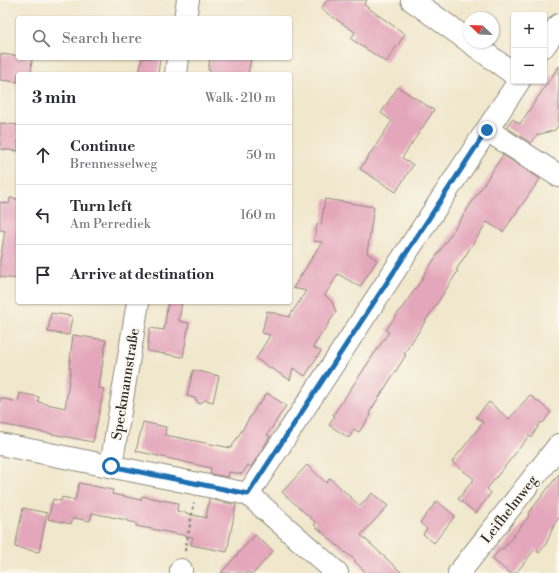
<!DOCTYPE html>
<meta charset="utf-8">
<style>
body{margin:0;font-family:"Libre Bodoni",serif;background:#f2f2f3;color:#2b2b33}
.controls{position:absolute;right:12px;top:12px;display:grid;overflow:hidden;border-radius:4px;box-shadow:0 1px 3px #0004}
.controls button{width:36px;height:36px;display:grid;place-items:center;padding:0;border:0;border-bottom:1px solid #e1e1e2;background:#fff;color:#2b2b33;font:20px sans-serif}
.compass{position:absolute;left:463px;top:12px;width:36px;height:36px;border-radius:50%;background:#fff;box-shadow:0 1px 3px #0004;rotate:293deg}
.stop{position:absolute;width:12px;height:12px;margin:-9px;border:3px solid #1f6fb2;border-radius:50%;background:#fff}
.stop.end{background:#1f6fb2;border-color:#fff;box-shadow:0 1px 4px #0008}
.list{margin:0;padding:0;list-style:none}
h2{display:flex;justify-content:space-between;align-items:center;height:52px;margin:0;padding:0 16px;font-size:17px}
h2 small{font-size:13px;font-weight:400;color:#7c7c81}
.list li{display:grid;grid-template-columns:26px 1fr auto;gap:12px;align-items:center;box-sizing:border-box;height:60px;padding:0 16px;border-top:1px solid #e1e1e2}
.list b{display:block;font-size:15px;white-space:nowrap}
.list p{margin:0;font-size:13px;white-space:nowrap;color:#7c7c81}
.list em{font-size:13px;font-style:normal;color:#7c7c81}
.icon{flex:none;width:22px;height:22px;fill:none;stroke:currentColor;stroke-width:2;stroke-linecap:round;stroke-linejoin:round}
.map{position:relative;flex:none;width:559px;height:573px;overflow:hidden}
.search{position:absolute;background:#fff;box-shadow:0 1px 3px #0004;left:16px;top:16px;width:276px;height:44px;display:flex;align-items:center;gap:10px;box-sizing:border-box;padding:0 14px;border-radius:4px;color:#7c7c81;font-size:15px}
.panel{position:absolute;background:#fff;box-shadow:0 1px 3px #0004;left:16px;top:72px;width:276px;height:232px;border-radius:4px}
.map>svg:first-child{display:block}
</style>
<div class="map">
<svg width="559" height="573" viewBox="0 0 559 573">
<rect width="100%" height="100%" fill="#fbf7ec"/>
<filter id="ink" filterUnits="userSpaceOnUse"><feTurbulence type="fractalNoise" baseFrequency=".025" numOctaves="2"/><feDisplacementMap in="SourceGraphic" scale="8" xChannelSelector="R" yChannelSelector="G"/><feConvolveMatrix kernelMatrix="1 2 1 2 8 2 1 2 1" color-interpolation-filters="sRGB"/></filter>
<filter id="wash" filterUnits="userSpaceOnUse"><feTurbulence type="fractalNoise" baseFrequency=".012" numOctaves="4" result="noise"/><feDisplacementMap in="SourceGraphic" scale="16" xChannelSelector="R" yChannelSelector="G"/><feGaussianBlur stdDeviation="0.9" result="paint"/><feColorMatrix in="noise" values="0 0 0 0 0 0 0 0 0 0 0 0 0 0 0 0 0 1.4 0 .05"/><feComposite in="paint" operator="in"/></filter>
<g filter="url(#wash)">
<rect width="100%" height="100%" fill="#f0e7cc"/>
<g id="blocks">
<g fill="#e4a6bb">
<path d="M327 0H367L364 5 405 34 386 62 351 39 355 32 321 9Z"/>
<path d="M0 54 18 56V58H32L31 74H18V82L0 80Z"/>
<path d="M142 58H160L158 74H139Z"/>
<path d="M210 58H251L248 74H210L211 71 208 70Z"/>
<path d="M559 66V124L555 130 537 135 531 143 506 127 512 119 520 124Z"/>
<path d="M398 87 434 110 402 158 413 165 396 192 360 169 392 121 381 113Z"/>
<path d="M0 123 18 125V151L0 149Z"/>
<path d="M503 155 540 179 503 232 487 222 456 270 458 271 404 354 406 355 369 413 371 415 359 432 354 429 349 438 329 425 335 416 333 415 389 332 386 330 423 278H422Z"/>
<path d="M10 198 18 199V279L0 277V261L5 231 0 230V202L9 204Z"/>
<path d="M325 199 374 207 367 253 377 260 360 287 338 274 325 295 332 302 336 312 313 347 321 351 305 376 293 368 290 380 256 359 270 335 262 333 267 311 289 317 306 291 293 288 322 242 314 241 317 224 321 225Z"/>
<path d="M168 302H182L179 321 189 323 183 357 147 351 150 328 164 330Z"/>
<path d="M51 313 72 316 69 335 48 332Z"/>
<path d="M73 335 106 340 99 388 104 389 93 442 0 424V398L18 402 20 393 39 397 38 402 65 408 71 368H69Z"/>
<path d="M193 370 219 376 213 402 205 400 199 404 195 398 187 396Z"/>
<path d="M267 393 286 406 267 435 270 436 256 459 251 467 248 465 242 474 229 472 228 477 210 474 211 468 136 451 143 422 166 427 165 435 231 448 258 404 259 405Z"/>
<path d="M530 395 551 412 543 423 541 422 531 438 529 436 487 489 491 493 476 513 458 499 474 479 452 462 483 422 476 417 489 402 509 419Z"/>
<path d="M307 465 326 483 330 478 360 506 372 493 388 506 361 535 402 573H367L355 562V560L346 553 314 525 316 523 282 492Z"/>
<path d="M559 474V518L555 523 546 544 539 553 535 549 516 573H510L492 559 501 548 503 549 529 516 528 514Z"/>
<path d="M79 483 113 490 112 494 141 500 142 496 178 503 177 511 206 518 209 499 236 505 227 552 191 545 193 537 136 526V523L127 521V520L92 513 90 521 73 518 71 524 48 519 53 499 61 501 62 497 75 500Z"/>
<path d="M437 501 455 516 434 543 423 534 427 529 420 523Z"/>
<path d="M23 508 47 513 39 552 15 547Z"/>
<path d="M255 535 273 551 254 573H221Z"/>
</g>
</g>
</g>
<g filter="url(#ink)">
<use href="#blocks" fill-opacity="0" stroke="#8e897c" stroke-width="1"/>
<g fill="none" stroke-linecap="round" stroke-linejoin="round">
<g stroke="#8e897c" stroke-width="24">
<g id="minor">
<path d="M412 0 469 41"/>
<path d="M185 18 188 0"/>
<path d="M470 42 514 74"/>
<path d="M544 46 559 25"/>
<path d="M176 74 178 58"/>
<path d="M487 130 559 176"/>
<path d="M0 444 248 494 337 573"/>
<path d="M111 466 138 302"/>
<path d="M248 494 519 81"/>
<path d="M181 573V570"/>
<path d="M459 573 559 445"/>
</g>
</g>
<path stroke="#8e897c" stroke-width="2.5" stroke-dasharray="3 3" stroke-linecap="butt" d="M185 551 194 503"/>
<use href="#minor" stroke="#fff" stroke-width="22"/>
</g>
</g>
<g fill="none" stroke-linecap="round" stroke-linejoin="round" filter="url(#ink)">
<path stroke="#1f6fb2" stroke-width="5" d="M111 466 248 494 487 130"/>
</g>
<g text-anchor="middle" stroke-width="3.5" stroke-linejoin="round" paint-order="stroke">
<g font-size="14" fill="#2b2b2b" stroke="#fbf7ec">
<text transform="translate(125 384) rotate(-81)" y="5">Speckmannstraße</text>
<text transform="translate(509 509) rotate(-52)" y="5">Leifhelmweg</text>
</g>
</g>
</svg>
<div class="controls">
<button>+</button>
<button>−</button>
</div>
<svg class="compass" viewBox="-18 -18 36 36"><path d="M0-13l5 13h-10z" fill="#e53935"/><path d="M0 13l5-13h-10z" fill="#7c7c81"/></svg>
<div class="stop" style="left:111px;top:466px"></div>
<div class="stop end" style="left:487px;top:130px"></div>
<div class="search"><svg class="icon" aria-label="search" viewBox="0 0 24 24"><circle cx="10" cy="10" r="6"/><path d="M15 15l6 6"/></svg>Search here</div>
<section class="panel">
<h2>3 min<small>Walk · 210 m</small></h2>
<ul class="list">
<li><svg class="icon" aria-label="ahead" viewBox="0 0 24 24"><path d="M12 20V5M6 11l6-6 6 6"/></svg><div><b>Continue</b><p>Brennesselweg</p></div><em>50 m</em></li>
<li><svg class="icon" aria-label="left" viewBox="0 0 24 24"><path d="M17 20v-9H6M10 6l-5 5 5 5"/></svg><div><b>Turn left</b><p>Am Perrediek</p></div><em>160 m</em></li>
<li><svg class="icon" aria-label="arrive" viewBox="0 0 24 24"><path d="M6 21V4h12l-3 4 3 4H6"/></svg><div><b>Arrive at destination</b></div></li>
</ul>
</section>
</div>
